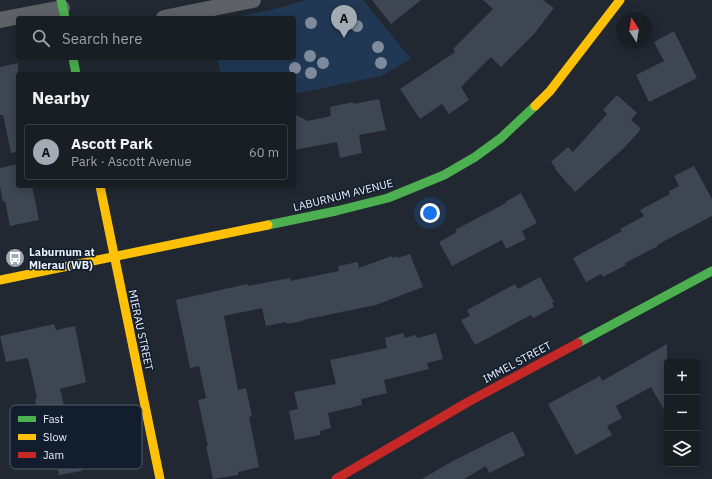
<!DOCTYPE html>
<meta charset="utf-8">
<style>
body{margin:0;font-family:"IBM Plex Sans",sans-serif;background:#22272d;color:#f1f3f6}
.controls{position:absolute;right:12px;bottom:12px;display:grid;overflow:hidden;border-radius:4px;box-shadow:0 2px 10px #0003}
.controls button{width:36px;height:36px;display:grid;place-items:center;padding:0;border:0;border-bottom:1px solid #373c42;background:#191e25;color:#f1f3f6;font:20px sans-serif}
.compass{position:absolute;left:616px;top:12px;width:36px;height:36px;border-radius:50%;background:#191e25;box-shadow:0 2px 10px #0003;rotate:348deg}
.you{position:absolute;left:430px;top:213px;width:14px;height:14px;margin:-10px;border:3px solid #fff;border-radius:50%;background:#1a73e8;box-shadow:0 0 0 6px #1a73e833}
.badge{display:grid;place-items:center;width:26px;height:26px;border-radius:50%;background:#a2aab4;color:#111;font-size:13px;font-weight:700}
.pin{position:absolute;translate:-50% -33px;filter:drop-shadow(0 1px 2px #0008)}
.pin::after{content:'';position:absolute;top:21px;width:14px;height:12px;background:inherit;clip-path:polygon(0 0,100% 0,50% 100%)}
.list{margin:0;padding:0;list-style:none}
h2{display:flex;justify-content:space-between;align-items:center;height:52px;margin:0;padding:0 16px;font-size:17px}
h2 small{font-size:13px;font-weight:400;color:#9fa2a7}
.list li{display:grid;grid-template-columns:26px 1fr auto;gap:12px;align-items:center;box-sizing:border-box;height:56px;margin:0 8px 8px;padding:0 8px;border:1px solid #373c42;border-radius:4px}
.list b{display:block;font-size:15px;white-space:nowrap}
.list p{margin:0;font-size:13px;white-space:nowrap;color:#9fa2a7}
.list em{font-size:13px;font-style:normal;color:#9fa2a7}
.icon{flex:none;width:22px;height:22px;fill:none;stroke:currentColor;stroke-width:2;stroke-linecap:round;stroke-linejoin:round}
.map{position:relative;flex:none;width:712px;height:479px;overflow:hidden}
.search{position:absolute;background:#191e25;box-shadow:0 2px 10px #0003;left:16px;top:16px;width:280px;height:44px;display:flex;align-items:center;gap:10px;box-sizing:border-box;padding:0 14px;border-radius:4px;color:#9fa2a7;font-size:15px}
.panel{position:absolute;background:#191e25;box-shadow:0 2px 10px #0003;left:16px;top:72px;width:280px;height:116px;border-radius:4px}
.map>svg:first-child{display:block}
</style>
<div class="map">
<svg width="712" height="479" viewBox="0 0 712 479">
<rect width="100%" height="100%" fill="#212831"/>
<path fill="#213855" d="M306 0H363L411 59 381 76 294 94V74H221L217 58H294V18H233L279 8Z"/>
<g fill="#3d4651">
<path d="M372 0H421L391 24Z"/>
<path d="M483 0H543L554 8 534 34 501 67 491 57 461 87 469 100 449 114 442 104 420 119 400 89 455 52 453 49 493 9Z"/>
<path d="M674 31 697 78 649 102 636 75 664 61 654 42Z"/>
<path d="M18 63V152L11 153 3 115H0V67Z"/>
<path d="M617 95 637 113 631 120 641 129 624 148 575 192 555 169 556 168 551 162 568 147 573 152 607 114 603 110Z"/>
<path d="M379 99 386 130 359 135 362 153 340 158 337 142 294 150V114L308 121 331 116 330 107 353 102V104Z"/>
<path d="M18 164V186H32L39 220 10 226 5 201 3 202 0 186V168Z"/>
<path d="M694 166 712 199V216L657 245 658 246 625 263 626 265 603 277 601 274 586 282 573 258 622 231 620 229 644 216 640 210 670 194 669 191 679 186 674 176Z"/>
<path d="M521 193 537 223 522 231 526 239 506 249 502 240 452 266 439 242 457 232 455 230 506 203 505 202Z"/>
<path d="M410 254 423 287 376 305 303 320V321L287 324 286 322 266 326 262 308 224 316 238 390 246 388 252 416 249 417 259 467 238 472V475L213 479 206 446H208L198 400 206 398 199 366 190 368 176 300 247 284 248 286 290 278V281L339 271 338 266 358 262 359 268 392 256 393 258 397 256 398 258Z"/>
<path d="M540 277 554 302 552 303 554 307 533 318 531 315 475 345 461 320 470 316 467 310 515 284 518 289Z"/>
<path d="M54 324 56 330 75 326 86 382 60 389 69 426 74 425V428L93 424 97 443 83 446 84 451 80 452 83 466H81L82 471 59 475 54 452 45 454 35 399 37 398 28 358 6 362 0 336Z"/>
<path d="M403 333 405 338 416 335 417 338 436 333 443 359 427 363 429 369 384 380 387 393 361 399 362 405 328 413 331 428 320 431V435L295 440 289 411 298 409 294 392 336 384 330 360 387 348 385 338Z"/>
<path d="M667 344V415L651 387 616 406 622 418 607 426 612 435 576 455 548 404 600 376 602 381Z"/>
<path d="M513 431 525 455 489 473 486 466 464 479H422L451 462Z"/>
</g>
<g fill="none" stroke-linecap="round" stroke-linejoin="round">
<g stroke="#5e6165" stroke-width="16">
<path d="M164 18 253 0"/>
<path d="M0 20 62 8"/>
</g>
<g stroke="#4caf50" stroke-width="9">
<path d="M61 0 65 18"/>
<path d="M73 58 76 74"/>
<path d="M268 225 336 211 388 198 444 175 475 157 501 138 535 106"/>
<path d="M578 343 712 271"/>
</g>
<g stroke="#ffc107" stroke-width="9">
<path d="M535 106 550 91 620 0"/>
<path d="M100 186 160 479"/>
<path d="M0 280 268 225"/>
</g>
<path stroke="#c62828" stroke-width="9" d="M336 479 468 402 578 343"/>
</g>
<g fill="#7e8b9d">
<circle cx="311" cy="23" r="6"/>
<circle cx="357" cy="26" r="6"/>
<circle cx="378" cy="47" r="6"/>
<circle cx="310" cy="56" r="6"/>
<circle cx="323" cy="63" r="6"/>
<circle cx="381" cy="63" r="6"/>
<circle cx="295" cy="68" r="6"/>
<circle cx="311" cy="73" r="6"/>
</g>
<defs>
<g id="bus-disc" transform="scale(1)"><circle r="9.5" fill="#a2aab4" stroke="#121d2d"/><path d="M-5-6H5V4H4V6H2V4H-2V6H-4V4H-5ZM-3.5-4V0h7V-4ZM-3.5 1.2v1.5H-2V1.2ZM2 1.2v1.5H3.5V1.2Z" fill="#fff"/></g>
</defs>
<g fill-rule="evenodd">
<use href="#bus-disc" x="15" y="258"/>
</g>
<g text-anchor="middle" stroke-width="3" stroke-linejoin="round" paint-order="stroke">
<g font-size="11" fill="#e8f0fb" stroke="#121d2d">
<text transform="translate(343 195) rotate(-14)" y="4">LABURNUM AVENUE</text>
<text transform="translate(141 330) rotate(78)" y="4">MIERAU STREET</text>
<text transform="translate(517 362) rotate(-28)" y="4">IMMEL STREET</text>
</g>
<g font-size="11" font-weight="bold" fill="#e8f0fb" stroke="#121d2d" text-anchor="start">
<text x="29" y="256">Laburnum at<tspan x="29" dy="13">Mierau (WB)</tspan></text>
</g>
</g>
<rect x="10" y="405" width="132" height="64" rx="6" fill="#121d2d" stroke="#525c6b" stroke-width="1"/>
<rect x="18" y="416" width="18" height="6" fill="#4caf50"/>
<rect x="18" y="434" width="18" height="6" fill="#ffc107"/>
<rect x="18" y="452" width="18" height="6" fill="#c62828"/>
<g font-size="11" fill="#e8f0fb">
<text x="43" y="423">Fast</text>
<text x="43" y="441">Slow</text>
<text x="43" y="459">Jam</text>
</g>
</svg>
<div class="controls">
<button>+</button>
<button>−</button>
<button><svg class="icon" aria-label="layers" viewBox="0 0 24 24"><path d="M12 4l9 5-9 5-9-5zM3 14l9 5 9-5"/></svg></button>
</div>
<svg class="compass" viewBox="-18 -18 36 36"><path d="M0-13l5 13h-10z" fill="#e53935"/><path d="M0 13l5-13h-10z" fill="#9fa2a7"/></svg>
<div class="you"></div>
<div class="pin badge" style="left:344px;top:38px">A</div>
<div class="search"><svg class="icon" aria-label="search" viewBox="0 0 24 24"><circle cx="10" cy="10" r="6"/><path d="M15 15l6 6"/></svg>Search here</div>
<section class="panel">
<h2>Nearby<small></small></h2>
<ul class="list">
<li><span class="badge">A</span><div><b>Ascott Park</b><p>Park · Ascott Avenue</p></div><em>60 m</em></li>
</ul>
</section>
</div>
